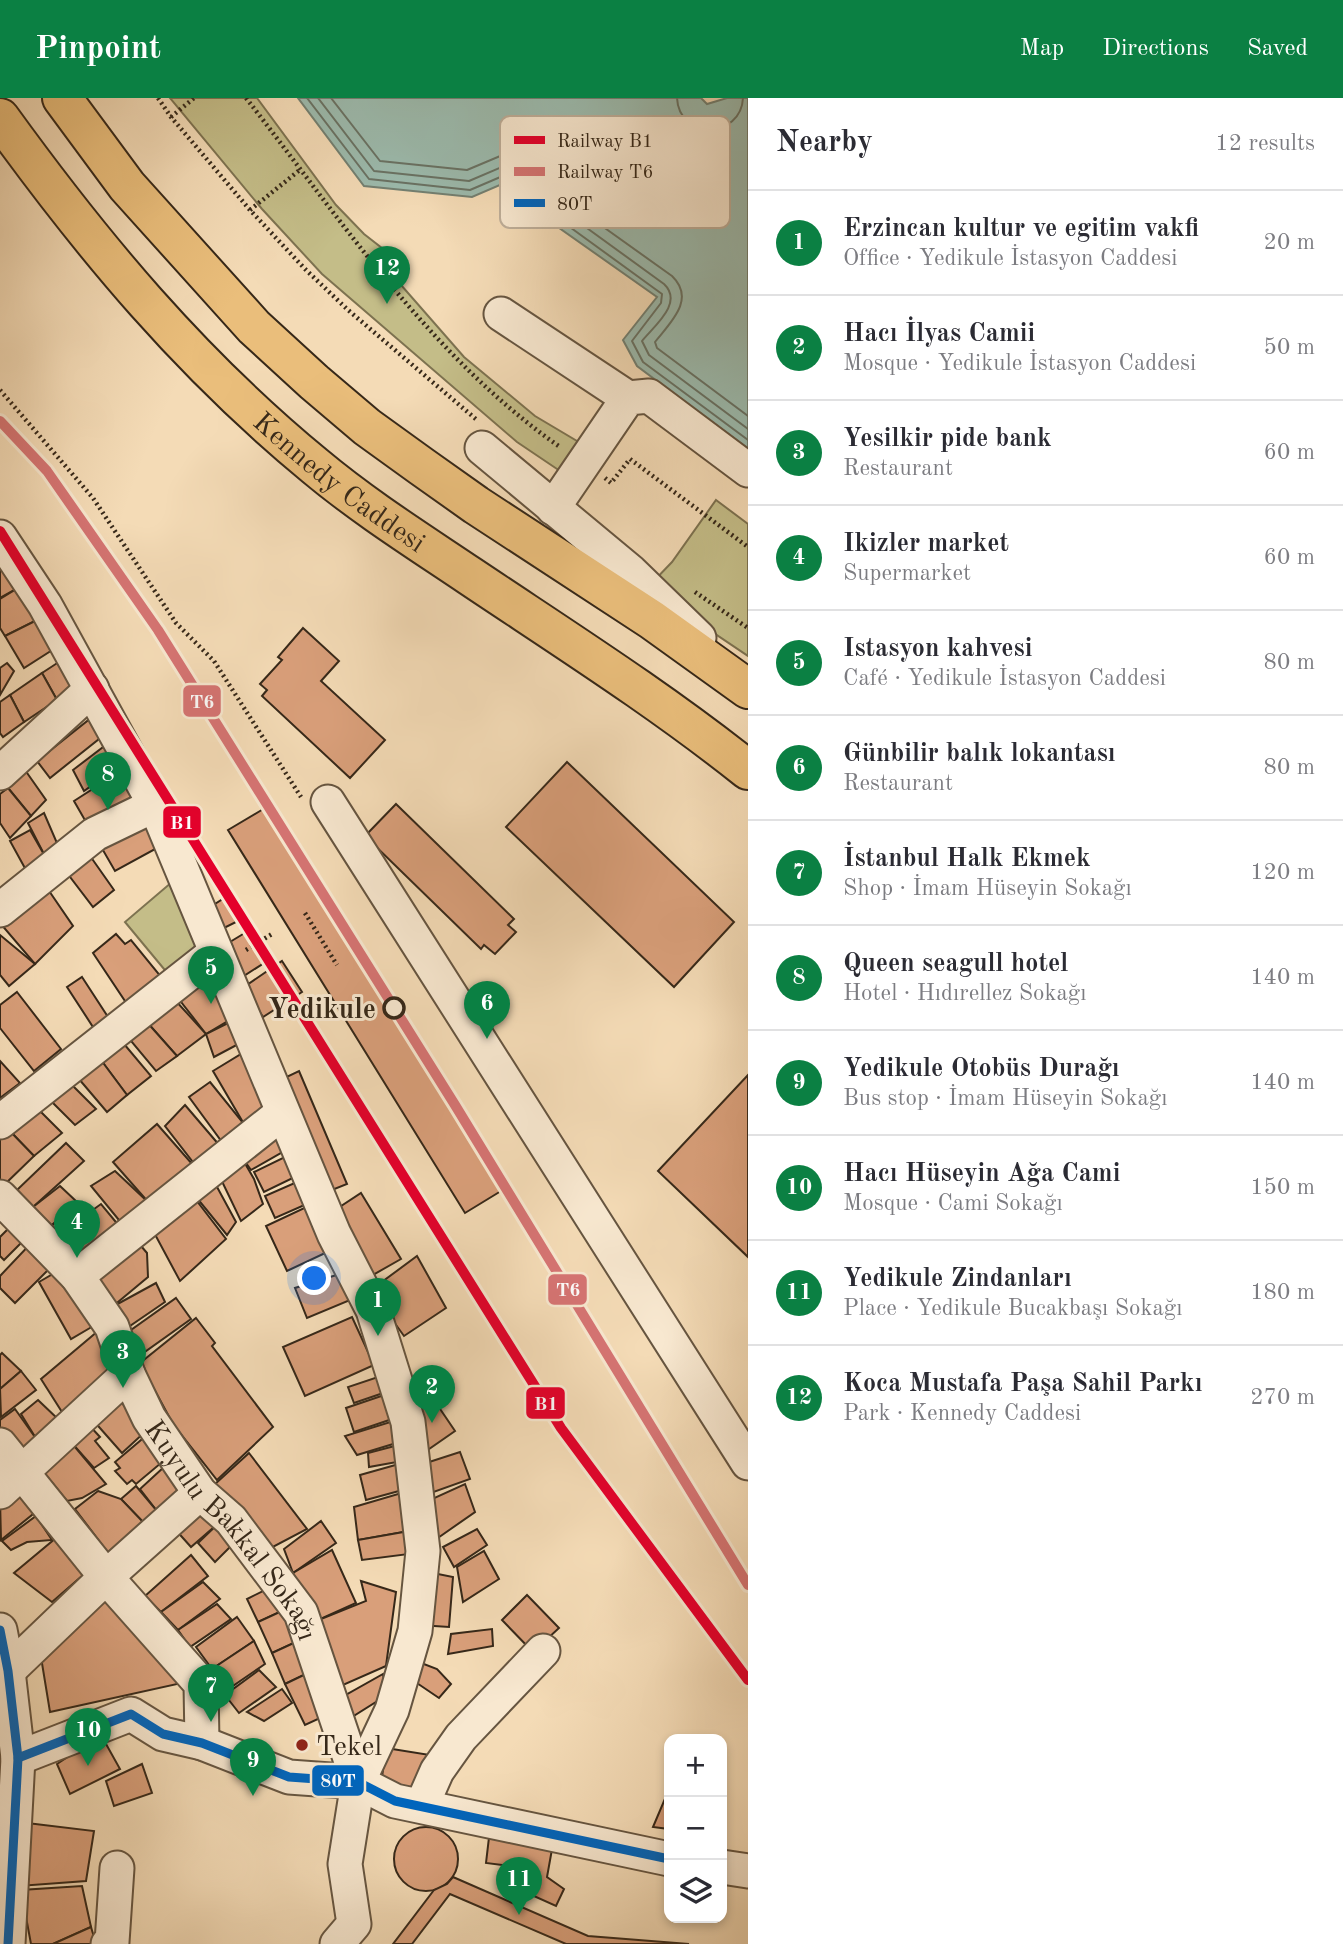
<!DOCTYPE html>
<meta charset="utf-8">
<style>
body{margin:0;font-family:"Old Standard TT",serif;background:#f7f7f7;color:#2b2b33}
.controls{position:absolute;right:21px;bottom:21px;display:grid;overflow:hidden;border-radius:14px;box-shadow:0 4px 10px #0003}
.controls button{width:63px;height:63px;display:grid;place-items:center;padding:0;border:0;border-bottom:2px solid #e1e1e2;background:#fff;color:#2b2b33;font:35px sans-serif}
.you{position:absolute;left:315px;top:1181px;width:24px;height:24px;margin:-18px;border:5px solid #fff;border-radius:50%;background:#1a73e8;box-shadow:0 0 0 10px #1a73e833}
.badge{display:grid;place-items:center;width:46px;height:46px;border-radius:50%;background:#0b8043;color:#fff;font-size:23px;font-weight:700}
.pin{position:absolute;translate:-50% -58px;filter:drop-shadow(0 2px 4px #0008)}
.pin::after{content:'';position:absolute;top:37px;width:24px;height:21px;background:inherit;clip-path:polygon(0 0,100% 0,50% 100%)}
.list{margin:0;padding:0;list-style:none}
h2{display:flex;justify-content:space-between;align-items:center;height:91px;margin:0;padding:0 28px;font-size:30px}
h2 small{font-size:23px;font-weight:400;color:#7c7c81}
.list li{display:grid;grid-template-columns:46px 1fr auto;gap:21px;align-items:center;box-sizing:border-box;height:105px;padding:0 28px;border-top:2px solid #e1e1e2}
.list b{display:block;font-size:26px;white-space:nowrap}
.list p{margin:0;font-size:23px;white-space:nowrap;color:#7c7c81}
.list em{font-size:23px;font-style:normal;color:#7c7c81}
.icon{flex:none;width:38px;height:38px;fill:none;stroke:currentColor;stroke-width:2;stroke-linecap:round;stroke-linejoin:round}
.map{position:relative;flex:none;width:748px;height:1846px;overflow:hidden}
header{display:flex;align-items:center;gap:42px;box-sizing:border-box;height:98px;padding:0 35px;background:#0b8043;color:#fff}
header strong{font-size:33px}
nav{display:flex;gap:38px;margin-inline-start:auto;font-size:24px}
main{display:flex}
aside{flex:1;background:#fff}
.map>svg:first-child{display:block}
</style>
<header>
<strong>Pinpoint</strong>
<nav><a>Map</a><a>Directions</a><a>Saved</a></nav>
</header>
<main>
<div class="map">
<svg width="748" height="1846" viewBox="0 0 748 1846">
<rect width="100%" height="100%" fill="#f4dbb6"/>
<filter id="stains"><feTurbulence type="fractalNoise" baseFrequency=".00286" numOctaves="4"/><feColorMatrix values="0 0 0 0 .2 0 0 0 0 .09 0 0 0 0 .02 0 0 0 .5 -.17"/></filter>
<radialGradient id="worn" r=".72"><stop offset=".6" stop-color="#630" stop-opacity="0"/><stop offset="1" stop-color="#630" stop-opacity=".3"/></radialGradient>
<g fill="#c4bd88" stroke="#7d7250" stroke-width="2">
<path d="M170 0H257L336 107 364 136 405 168 394 179 464 259 535 318 582 346 560 373 517 344 322 176 262 111Z"/>
<path d="M716 402 748 426V558L647 490 672 464Z"/>
<path d="M172 784 207 846 169 877 125 824Z"/>
</g>
<path fill="#9cbbae" stroke="#738072" stroke-width="2" d="M298 0H701L707 6 727 0H748V351L637 268 623 242 657 199 555 127 577 100 544 68 472 99 364 88Z"/>
<g fill="none" stroke-linecap="round" stroke-linejoin="round">
<g stroke="#697264" stroke-width="2">
<path d="M307 0 369 81 470 92 540 62 549 63 583 98 582 104 567 123V127L662 196 661 205 632 243 643 264 748 342"/>
<path d="M318 0 374 73 469 83 537 54 546 53 553 56 591 94 590 107 579 122 580 125 664 186C684 205 654 228 642 243L649 257 748 331"/>
<path d="M331 0 380 63 467 72 536 43 547 42 560 47 597 83 602 101 595 123 672 178C696 201 671 224 655 244L657 250 748 318"/>
<path d="M677 0C679 42 741 41 743 0"/>
</g>
</g>
<g fill="#d99f7a" stroke="#362819" stroke-width="2">
<path d="M0 469 23 487 0 500Z"/>
<path d="M23 487 41 520 5 538 0 530V501Z"/>
<path d="M41 520 57 549 24 570 5 538Z"/>
<path d="M303 530 339 563 321 583 385 642 350 680 262 598 267 592 260 586 282 562 278 559Z"/>
<path d="M68 558 85 582 57 602 42 575Z"/>
<path d="M7 565 14 573 0 597V570Z"/>
<path d="M42 575 57 602 24 624 10 597Z"/>
<path d="M10 597 24 624 3 639 0 635V604Z"/>
<path d="M91 620 104 637 50 680 37 663Z"/>
<path d="M111 643 123 665 84 693 73 672Z"/>
<path d="M567 664 734 824 674 889 506 729Z"/>
<path d="M127 669 143 700 90 731 74 703Z"/>
<path d="M25 672 46 702 31 718 8 690Z"/>
<path d="M8 690 31 718 10 740 0 725V696Z"/>
<path d="M396 706 514 821 508 827 516 834 495 856 484 847 481 851 365 738Z"/>
<path d="M265 710 501 1093 465 1115 228 732Z"/>
<path d="M44 715 60 752 46 760 28 725Z"/>
<path d="M156 716 168 744 115 773 100 747Z"/>
<path d="M30 732 46 760 26 772 10 743Z"/>
<path d="M88 755 114 792 93 809 64 771Z"/>
<path d="M45 787 73 828 35 866 0 825Z"/>
<path d="M226 799 240 822 218 833 207 811Z"/>
<path d="M253 830 272 860 239 881 220 850Z"/>
<path d="M116 836 125 846 131 842 162 880 127 906 93 855Z"/>
<path d="M0 837 35 866 9 888 0 877Z"/>
<path d="M282 863 302 894 263 919 244 889Z"/>
<path d="M213 875 238 917 206 936 178 900Z"/>
<path d="M82 879 108 919 93 929 67 889Z"/>
<path d="M17 894 61 951 34 973 0 930V907Z"/>
<path d="M175 902 206 936 177 958 145 922Z"/>
<path d="M236 921 246 942 214 959 206 936Z"/>
<path d="M145 922 177 958 156 973 126 937Z"/>
<path d="M119 940 151 978 127 997 95 954Z"/>
<path d="M246 953 273 1006 244 1026 213 973Z"/>
<path d="M95 954 127 997 107 1014 73 974Z"/>
<path d="M0 963 20 985 0 1000Z"/>
<path d="M299 973 347 1086 322 1096 276 984Z"/>
<path d="M748 977V1159L658 1073Z"/>
<path d="M69 984 96 1011 75 1027 48 1000Z"/>
<path d="M210 984 244 1026 222 1044 189 999Z"/>
<path d="M33 1006 62 1035 34 1058 5 1028Z"/>
<path d="M185 1007 220 1048 196 1068 165 1028Z"/>
<path d="M157 1026 193 1067 149 1105 113 1064Z"/>
<path d="M5 1028 34 1058 3 1088 0 1085V1033Z"/>
<path d="M276 1032 286 1052 251 1072 239 1055Z"/>
<path d="M66 1045 84 1063 33 1109 17 1092Z"/>
<path d="M239 1055 254 1081 263 1106 241 1123 217 1073Z"/>
<path d="M291 1056 301 1076 264 1094 254 1074Z"/>
<path d="M115 1073 149 1105 123 1127 91 1088Z"/>
<path d="M210 1076 236 1124 227 1137 192 1094Z"/>
<path d="M306 1080 316 1102 275 1120 265 1098Z"/>
<path d="M60 1088 77 1104 51 1128 33 1109Z"/>
<path d="M190 1094 226 1141 180 1183 151 1129Z"/>
<path d="M361 1095 401 1161 364 1182 329 1116Z"/>
<path d="M82 1104 90 1114 101 1106 120 1129 81 1164 51 1128Z"/>
<path d="M317 1104 338 1149 287 1173 266 1128Z"/>
<path d="M17 1122 31 1135 4 1162 0 1158V1139Z"/>
<path d="M135 1141 147 1155 148 1179 112 1209 93 1177Z"/>
<path d="M34 1142 54 1166 15 1205 0 1190V1178Z"/>
<path d="M417 1158 446 1210 404 1238 371 1192Z"/>
<path d="M63 1170 95 1227 71 1241 39 1184Z"/>
<path d="M346 1174 355 1200 307 1220 295 1190Z"/>
<path d="M156 1185 165 1204 124 1232 112 1209Z"/>
<path d="M176 1200 191 1221 139 1258 124 1237Z"/>
<path d="M352 1219 374 1267 305 1298 283 1249Z"/>
<path d="M196 1220 215 1245 212 1248 273 1329 217 1382 173 1326 140 1265Z"/>
<path d="M104 1228 118 1269 62 1314 41 1281Z"/>
<path d="M2 1255 21 1273 0 1291V1257Z"/>
<path d="M21 1273 36 1292 1 1319 0 1291Z"/>
<path d="M387 1276 392 1292 354 1305 348 1289Z"/>
<path d="M393 1294 401 1318 354 1334 346 1310Z"/>
<path d="M117 1299 146 1333 122 1355 92 1321Z"/>
<path d="M38 1302 60 1323 37 1342 21 1316Z"/>
<path d="M434 1302 455 1333 419 1358 413 1316Z"/>
<path d="M15 1311 37 1342 17 1356 0 1331V1322Z"/>
<path d="M400 1321 403 1343 357 1357 345 1338Z"/>
<path d="M88 1326 100 1339 95 1343 109 1360 94 1370 70 1343Z"/>
<path d="M147 1337 167 1360 136 1386 132 1382 127 1386 115 1373 120 1370 115 1364Z"/>
<path d="M70 1343 106 1386 82 1400 67 1403 40 1370Z"/>
<path d="M406 1345 408 1362 369 1369 368 1355Z"/>
<path d="M460 1354 470 1381 428 1396 423 1366Z"/>
<path d="M249 1355 307 1431 269 1451 214 1387Z"/>
<path d="M406 1364 410 1390 366 1402 360 1377Z"/>
<path d="M164 1369 182 1390 157 1413 140 1391Z"/>
<path d="M23 1382 43 1408 1 1442 0 1400Z"/>
<path d="M465 1386 475 1414 435 1442 432 1401Z"/>
<path d="M136 1388 157 1413 143 1424 121 1401Z"/>
<path d="M415 1391V1432L358 1442 354 1409Z"/>
<path d="M98 1393 121 1401 143 1424 109 1456 75 1411Z"/>
<path d="M205 1404 221 1423 191 1449 174 1430Z"/>
<path d="M36 1418 52 1442 27 1444 11 1452 2 1443Z"/>
<path d="M221 1423 238 1441 215 1464 198 1445Z"/>
<path d="M321 1423 336 1445 293 1475 284 1451Z"/>
<path d="M477 1431 487 1447 454 1469 443 1449Z"/>
<path d="M415 1432 417 1455 362 1462 358 1442Z"/>
<path d="M62 1435 90 1471 52 1504 14 1475Z"/>
<path d="M332 1452 356 1505 316 1523 293 1475Z"/>
<path d="M484 1453 499 1481 463 1504 457 1469Z"/>
<path d="M191 1457 208 1478 161 1514 145 1498Z"/>
<path d="M428 1474 453 1479 449 1529 419 1527Z"/>
<path d="M361 1483 396 1494 386 1568 343 1587 316 1523 366 1503Z"/>
<path d="M203 1484 220 1501 178 1532 161 1514Z"/>
<path d="M273 1488 284 1512 258 1524 247 1501Z"/>
<path d="M112 1491 191 1583 50 1614 39 1547Z"/>
<path d="M527 1497 559 1530 533 1554 502 1522Z"/>
<path d="M217 1506 231 1521 190 1549 178 1532Z"/>
<path d="M284 1512 298 1543 272 1555 258 1524Z"/>
<path d="M237 1519 254 1543 212 1571 196 1549Z"/>
<path d="M492 1531 493 1548 448 1556 451 1536Z"/>
<path d="M254 1543 265 1566 227 1592 212 1571Z"/>
<path d="M298 1543 312 1573 285 1586 272 1555Z"/>
<path d="M416 1563 437 1571 451 1586 439 1600 408 1579Z"/>
<path d="M259 1572 276 1589 239 1615 225 1597Z"/>
<path d="M312 1573 331 1615 305 1627 285 1586Z"/>
<path d="M383 1576 387 1597 352 1619 344 1598Z"/>
<path d="M282 1591 292 1605 264 1623 247 1614Z"/>
<path d="M101 1637 120 1671 70 1696 57 1666Z"/>
<path d="M386 1650 430 1657 425 1692 381 1686Z"/>
<path d="M142 1666 152 1695 114 1708 106 1683Z"/>
<path d="M667 1696H669V1731L653 1729Z"/>
<path d="M27 1725 94 1733 86 1783 19 1788Z"/>
<circle cx="426" cy="1761" r="32"/>
<path d="M490 1731 554 1740 547 1779 564 1791 556 1808 516 1790 510 1768 486 1765Z"/>
<path d="M453 1779 588 1838 689 1846H566L450 1796 412 1846H393L434 1792 447 1786Z"/>
<path d="M82 1788 91 1829 53 1846H31L21 1792Z"/>
<path d="M91 1829 96 1846H53Z"/>
</g>
<g fill="none" stroke-linecap="round" stroke-linejoin="round">
<g stroke="#665540" stroke-width="37">
<g id="minor">
<path d="M501 216 628 300"/>
<path d="M482 350 631 474 699 540"/>
<path d="M553 410 628 300 649 298 748 372"/>
<path d="M0 439 45 507 155 707 334 1136 373 1212 408 1324 423 1453 415 1533 392 1612 358 1684 345 1766 354 1826 337 1846"/>
<path d="M0 675 92 591"/>
<path d="M328 704 748 1365"/>
<path d="M0 812 95 736 155 707"/>
<path d="M0 1024 216 854"/>
<path id="s1" d="M0 1099 77 1178 112 1229 128 1276 149 1320 200 1395 231 1422 301 1515 358 1684"/>
<path d="M77 1178 282 1015"/>
<path d="M0 1347 106 1479 201 1586 202 1645"/>
<path d="M0 1394 128 1276"/>
<path d="M0 1532 8 1573 18 1660 8 1846"/>
<path d="M8 1573 106 1479 200 1395"/>
<path d="M18 1660 131 1616 163 1636 202 1645 289 1679 358 1684 395 1703 669 1761"/>
<path d="M422 1707 437 1673 461 1639 543 1553"/>
<path d="M722 1769 748 1773"/>
<path d="M108 1846 112 1844 117 1770"/>
</g>
</g>
<g stroke="#362819" stroke-width="42">
<g id="highway">
<path d="M62 0 127 88 254 229 314 284 367 329 421 368 476 407 652 522 748 591"/>
<path id="s2" d="M0 20C94 150 191 266 315 368 364 409 418 443 470 478 564 541 659 601 748 672"/>
</g>
</g>
<g stroke="#362819" stroke-width="4.5" stroke-dasharray="2 3.5" stroke-linecap="butt">
<path d="M158 0 171 19 250 112 305 171 348 212 477 322"/>
<path d="M246 0C342 123 431 259 560 349"/>
<path d="M171 19 194 0"/>
<path d="M250 112 301 71"/>
<path d="M0 292 93 400 176 525 214 563 301 699"/>
<path d="M605 380 611 385 630 361 748 449"/>
<path d="M695 494 748 530"/>
<path d="M305 815 337 867"/>
<path d="M246 852 272 836"/>
</g>
<use href="#minor" stroke="#f8e8d0" stroke-width="33"/>
<use href="#highway" stroke="#eabe7b" stroke-width="38"/>
<g stroke="#f8e8d0" stroke-width="14">
<g id="bus-1">
<path d="M0 1532 8 1573 18 1660 8 1846"/>
<path d="M18 1660 131 1616 163 1636 202 1645 289 1679 358 1684 395 1703 669 1761"/>
</g>
</g>
<use href="#bus-1" stroke="#0065bd" stroke-width="9"/>
<g stroke="#f8e8d0" stroke-width="16">
<path id="rail-1" d="M0 433 561 1330 748 1582"/>
</g>
<g stroke="#f8e8d0" stroke-width="16">
<path id="rail-2" d="M0 323 47 373 158 532 455 1007 748 1487"/>
</g>
<use href="#rail-1" stroke="#e4002b" stroke-width="10"/>
<use href="#rail-2" stroke="#d67473" stroke-width="10"/>
</g>
<circle fill="#f8e8d0" stroke="#362819" stroke-width="3.5" cx="394" cy="910" r="10"/>
<circle fill="#8f2418" stroke="#f8e8d0" stroke-width="2.5" cx="302" cy="1647" r="7"/>
<g text-anchor="middle" stroke-width="6" stroke-linejoin="round" paint-order="stroke">
<g font-size="28" fill="#362819" stroke="#f8e8d0">
<text dy="10" stroke="none"><textPath href="#s2" startOffset="500">Kennedy Caddesi</textPath></text>
<text dy="10" stroke="none"><textPath href="#s1" startOffset="411">Kuyulu Bakkal Sokağı</textPath></text>
</g>
<g font-size="28" font-weight="bold" fill="#362819" stroke="#f8e8d0" text-anchor="end">
<text x="376" y="920">Yedikule</text>
</g>
<g font-size="28" fill="#362819" stroke="#f8e8d0" text-anchor="start">
<text x="316" y="1657">Tekel</text>
</g>
</g>
<rect x="500" y="18" width="230" height="112" rx="10" fill="#f8e8d0" stroke="#beae99" stroke-width="2"/>
<rect x="514" y="38" width="31" height="8" fill="#e4002b"/>
<rect x="514" y="69" width="31" height="9" fill="#d67473"/>
<rect x="514" y="101" width="31" height="8" fill="#0065bd"/>
<g font-size="19" fill="#362819">
<text x="557" y="49">Railway B1</text>
<text x="557" y="80">Railway T6</text>
<text x="557" y="112">80T</text>
</g>
<g stroke="#f8e8d0" stroke-width="2.5">
<rect x="182" y="586" width="40" height="34" rx="7" fill="#d67473"/>
<rect x="162" y="707" width="40" height="34" rx="7" fill="#e4002b"/>
<rect x="547" y="1175" width="41" height="33" rx="7" fill="#d67473"/>
<rect x="525" y="1288" width="41" height="34" rx="7" fill="#e4002b"/>
<rect x="311" y="1666" width="54" height="33" rx="7" fill="#0065bd"/>
</g>
<g font-size="19" text-anchor="middle" font-weight="bold" fill="#fff">
<text x="202" y="610">T6</text>
<text x="182" y="731">B1</text>
<text x="568" y="1198">T6</text>
<text x="546" y="1312">B1</text>
<text x="338" y="1689">80T</text>
</g>
<rect width="100%" height="100%" filter="url(#stains)"/>
<rect width="100%" height="100%" fill="url(#worn)"/>
</svg>
<div class="controls">
<button>+</button>
<button>−</button>
<button><svg class="icon" aria-label="layers" viewBox="0 0 24 24"><path d="M12 4l9 5-9 5-9-5zM3 14l9 5 9-5"/></svg></button>
</div>
<div class="you"></div>
<div class="pin badge" style="left:378px;top:1238px">1</div>
<div class="pin badge" style="left:432px;top:1325px">2</div>
<div class="pin badge" style="left:123px;top:1290px">3</div>
<div class="pin badge" style="left:77px;top:1160px">4</div>
<div class="pin badge" style="left:211px;top:906px">5</div>
<div class="pin badge" style="left:487px;top:941px">6</div>
<div class="pin badge" style="left:211px;top:1624px">7</div>
<div class="pin badge" style="left:108px;top:712px">8</div>
<div class="pin badge" style="left:253px;top:1698px">9</div>
<div class="pin badge" style="left:88px;top:1668px">10</div>
<div class="pin badge" style="left:519px;top:1817px">11</div>
<div class="pin badge" style="left:387px;top:206px">12</div>
</div>
<aside>
<h2>Nearby<small>12 results</small></h2>
<ul class="list">
<li><span class="badge">1</span><div><b>Erzincan kultur ve egitim vakfi</b><p>Office · Yedikule İstasyon Caddesi</p></div><em>20 m</em></li>
<li><span class="badge">2</span><div><b>Hacı İlyas Camii</b><p>Mosque · Yedikule İstasyon Caddesi</p></div><em>50 m</em></li>
<li><span class="badge">3</span><div><b>Yesilkir pide bank</b><p>Restaurant</p></div><em>60 m</em></li>
<li><span class="badge">4</span><div><b>Ikizler market</b><p>Supermarket</p></div><em>60 m</em></li>
<li><span class="badge">5</span><div><b>Istasyon kahvesi</b><p>Café · Yedikule İstasyon Caddesi</p></div><em>80 m</em></li>
<li><span class="badge">6</span><div><b>Günbilir balık lokantası</b><p>Restaurant</p></div><em>80 m</em></li>
<li><span class="badge">7</span><div><b>İstanbul Halk Ekmek</b><p>Shop · İmam Hüseyin Sokağı</p></div><em>120 m</em></li>
<li><span class="badge">8</span><div><b>Queen seagull hotel</b><p>Hotel · Hıdırellez Sokağı</p></div><em>140 m</em></li>
<li><span class="badge">9</span><div><b>Yedikule Otobüs Durağı</b><p>Bus stop · İmam Hüseyin Sokağı</p></div><em>140 m</em></li>
<li><span class="badge">10</span><div><b>Hacı Hüseyin Ağa Cami</b><p>Mosque · Cami Sokağı</p></div><em>150 m</em></li>
<li><span class="badge">11</span><div><b>Yedikule Zindanları</b><p>Place · Yedikule Bucakbaşı Sokağı</p></div><em>180 m</em></li>
<li><span class="badge">12</span><div><b>Koca Mustafa Paşa Sahil Parkı</b><p>Park · Kennedy Caddesi</p></div><em>270 m</em></li>
</ul>
</aside>
</main>
